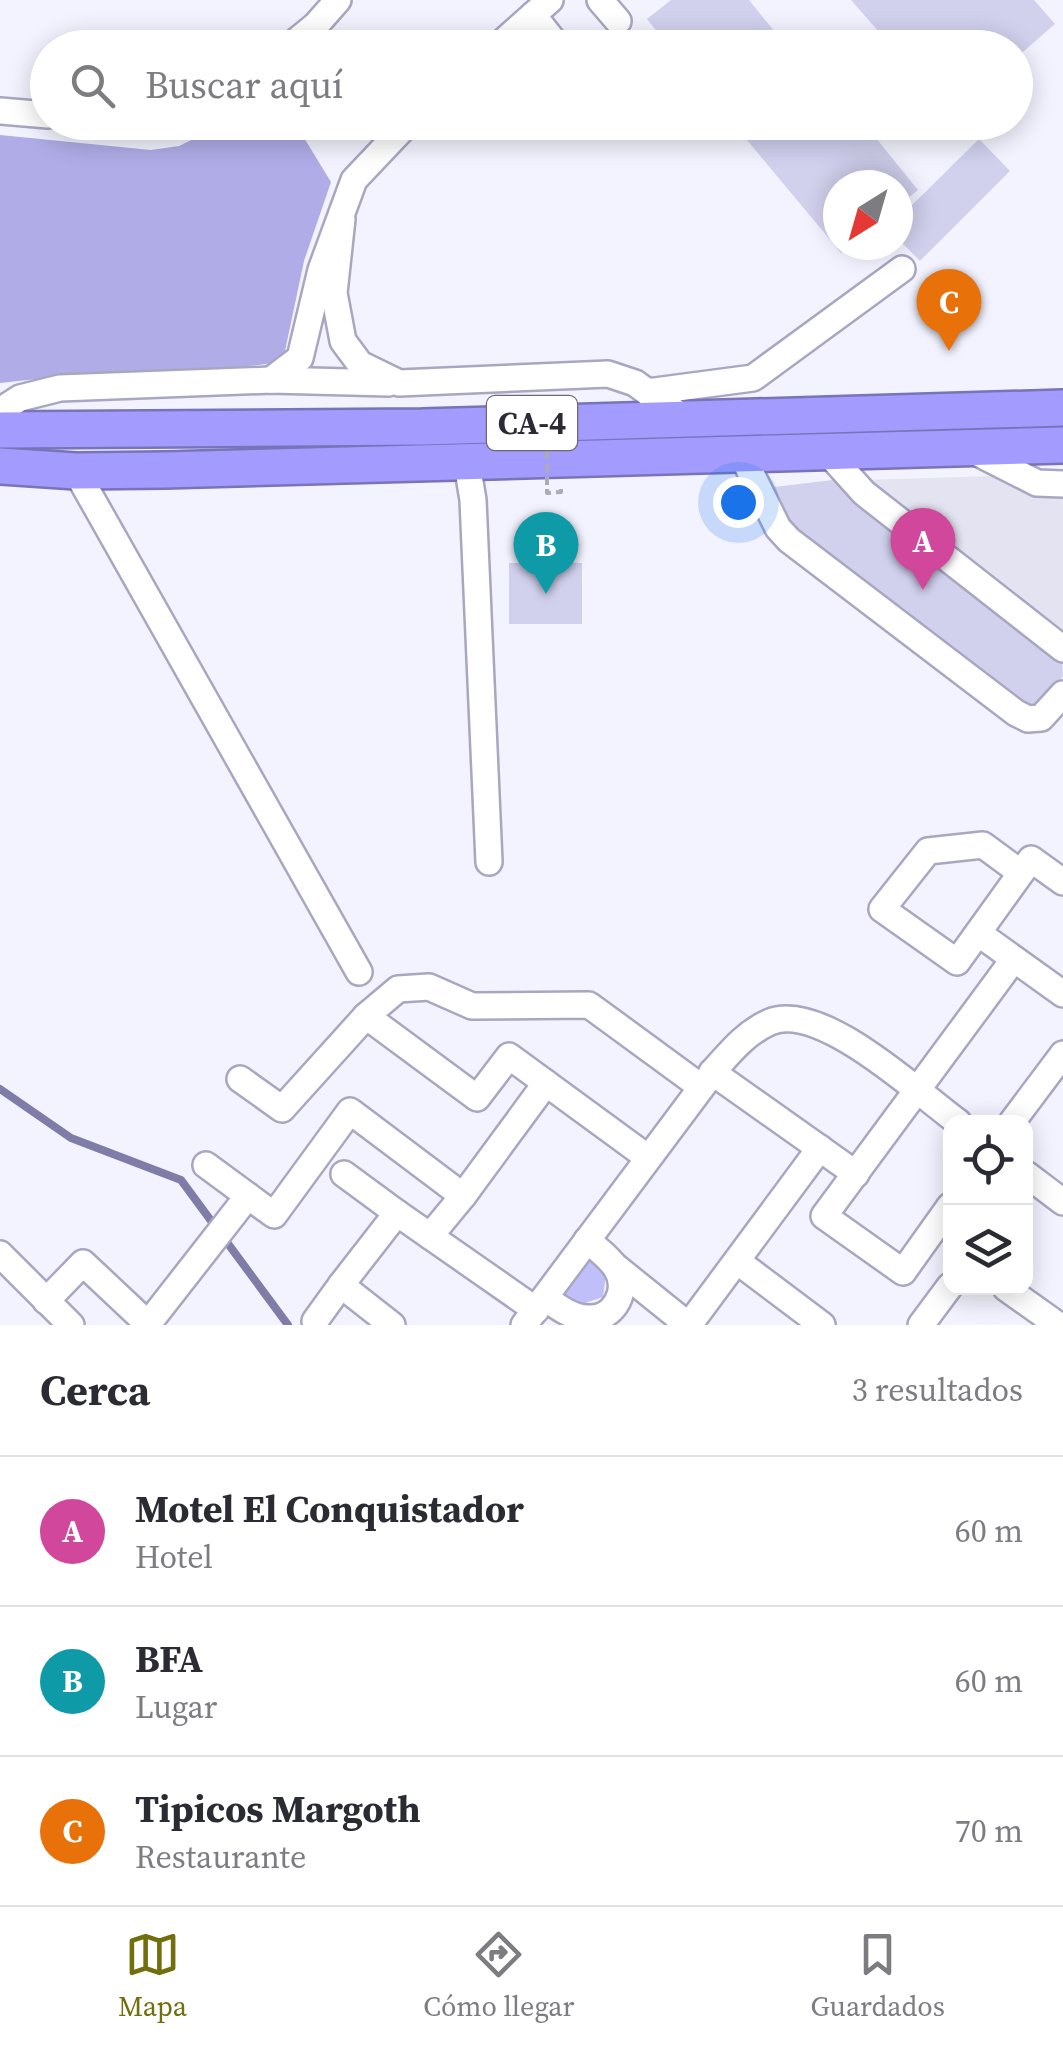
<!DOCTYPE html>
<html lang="es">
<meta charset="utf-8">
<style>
body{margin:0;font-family:"Source Serif 4",serif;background:#f7f7f7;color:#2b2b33}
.controls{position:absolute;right:30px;bottom:30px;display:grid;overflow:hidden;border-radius:20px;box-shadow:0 5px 25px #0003}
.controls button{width:90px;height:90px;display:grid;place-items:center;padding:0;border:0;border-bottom:2px solid #e1e1e2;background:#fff;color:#2b2b33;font:50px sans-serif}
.compass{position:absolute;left:823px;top:170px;width:90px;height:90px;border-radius:50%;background:#fff;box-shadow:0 5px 25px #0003;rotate:217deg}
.you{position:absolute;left:738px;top:502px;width:35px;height:35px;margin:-25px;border:8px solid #fff;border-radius:50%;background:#1a73e8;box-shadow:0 0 0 15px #1a73e833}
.badge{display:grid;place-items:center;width:65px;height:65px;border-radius:50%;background:#736e0d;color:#fff;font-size:32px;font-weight:700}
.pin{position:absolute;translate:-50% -82px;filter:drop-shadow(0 2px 5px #0008)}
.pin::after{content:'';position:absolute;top:52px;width:35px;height:30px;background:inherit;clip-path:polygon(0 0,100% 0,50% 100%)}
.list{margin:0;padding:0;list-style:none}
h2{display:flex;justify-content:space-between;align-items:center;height:130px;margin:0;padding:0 40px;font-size:42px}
h2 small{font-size:32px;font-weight:400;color:#7c7c81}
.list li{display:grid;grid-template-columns:65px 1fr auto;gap:30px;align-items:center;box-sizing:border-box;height:150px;padding:0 40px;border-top:2px solid #e1e1e2}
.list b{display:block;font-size:38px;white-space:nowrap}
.list p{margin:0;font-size:32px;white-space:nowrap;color:#7c7c81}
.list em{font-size:32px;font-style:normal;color:#7c7c81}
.icon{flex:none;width:55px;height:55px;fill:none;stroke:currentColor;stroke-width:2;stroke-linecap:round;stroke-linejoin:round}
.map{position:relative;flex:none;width:1063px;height:1325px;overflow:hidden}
.search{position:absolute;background:#fff;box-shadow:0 5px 25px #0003;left:30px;right:30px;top:30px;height:110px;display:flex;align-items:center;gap:25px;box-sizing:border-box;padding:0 35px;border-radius:55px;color:#7c7c81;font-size:38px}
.sheet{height:580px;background:#fff}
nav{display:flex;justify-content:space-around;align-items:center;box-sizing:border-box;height:140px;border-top:2px solid #e1e1e2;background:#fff;font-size:28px;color:#7c7c81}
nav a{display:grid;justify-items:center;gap:5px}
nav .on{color:#736e0d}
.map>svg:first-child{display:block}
</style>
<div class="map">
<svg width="1063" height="1325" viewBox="0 0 1063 1325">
<rect width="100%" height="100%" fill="#f3f3ff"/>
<path fill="#e3e3f1" d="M1063 474V630L865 480Z"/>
<path fill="#c1bffa" d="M590 1256 606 1275 603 1297 582 1304 560 1296Z"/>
<path fill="#aface7" d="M226 123H295L331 182 304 261 285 351 275 363C184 375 91 371 0 383V135L151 150 179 146Z"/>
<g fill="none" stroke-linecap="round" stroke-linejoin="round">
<path stroke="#7f7da8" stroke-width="8" d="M0 1089 71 1138 181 1180 288 1325"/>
</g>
<g fill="#d1d0ed">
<path d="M671 0H749L788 48H670L647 19Z"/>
<path d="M851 0H1034L1055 24 1016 58V48H918L909 37 893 48Z"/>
<path d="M732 122H863L918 190 898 206V185H838V245H851L841 253Z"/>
<path d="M979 139 1010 171 920 261 898 239V219Z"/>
<path d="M841 479 1062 657 1063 676 1039 707 1024 705 781 523 766 488Z"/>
<rect x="509" y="563" width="73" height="61"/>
</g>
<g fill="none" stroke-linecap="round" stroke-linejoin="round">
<g stroke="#a7a7c2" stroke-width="30">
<g id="minor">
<path d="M600 0 618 21"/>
<path d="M533 15 559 48"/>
<path d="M288 48 316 25 338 0"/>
<path d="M496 48 550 0"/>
<path d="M0 111 48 115"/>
<path d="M342 219 334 293 343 341 360 364 399 383 608 374 635 383 685 419"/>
<path d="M271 380 300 358 321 270 354 180 409 122"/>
<path d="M647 392 753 378 902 269"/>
<path d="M0 411 20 398 60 388 271 380 389 383"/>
<path d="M970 449 1037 483 1063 484"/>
<path d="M828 453 864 493 1063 649"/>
<path d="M742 455 778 528 789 540 1016 713 1028 719 1041 718 1063 694"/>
<path d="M467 464 473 500 489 862"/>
<path d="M76 471 359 972"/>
<path d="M1021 873 983 845 928 851 882 909 957 962 1021 873 1031 859 1063 882"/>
<path d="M978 933 1063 994"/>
<path d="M366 1016 398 989 429 987 472 1006 589 1005 701 1087"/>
<path d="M712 1072 856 1174"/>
<path d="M240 1079 282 1109 366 1016 477 1098 509 1056 647 1157"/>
<path d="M1012 1122 1063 1054"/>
<path d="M206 1165 274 1215 350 1111 463 1196 546 1083"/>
<path d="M344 1174 397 1213"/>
<path d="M1026 1174 1063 1202"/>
<path d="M950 1206 903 1272 824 1216 1014 959"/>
<path d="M430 1236 463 1196"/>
<path d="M0 1254 71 1325"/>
<path d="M737 1261 822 1325"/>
<path d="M616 1267 688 1325"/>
<path d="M1006 1288 1058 1325"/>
<path d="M545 1298C558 1307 572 1318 588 1318 614 1320 630 1290 616 1268 609 1257 597 1249 587 1240"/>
<path d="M46 1301 83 1263 149 1325"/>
<path d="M315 1321 341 1285"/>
<path d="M148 1324 248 1196"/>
<path d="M392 1325 341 1285 397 1213 536 1310"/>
<path d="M524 1325 716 1068C732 1050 747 1032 770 1022 821 1001 918 1093 958 1122"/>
<path d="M689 1325 820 1148"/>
<path d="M921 1325 950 1286"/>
</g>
</g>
<g stroke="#7973b7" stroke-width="40">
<g id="highway">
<path d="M0 430 422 427 1063 408"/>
<path d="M0 466 76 471 165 470 1063 445"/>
</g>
</g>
<path stroke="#abaab6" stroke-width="4" stroke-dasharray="8 5" stroke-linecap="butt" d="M547 489V493L561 492V488"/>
<use href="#minor" stroke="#fff" stroke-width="25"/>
<use href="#highway" stroke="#a39bfd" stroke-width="35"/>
<path stroke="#abaab6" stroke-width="4" stroke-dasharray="8 5" stroke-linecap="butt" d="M547 485V404"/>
</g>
<g text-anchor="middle" stroke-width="10" stroke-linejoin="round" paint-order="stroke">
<rect fill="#fff" stroke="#6b6a72" stroke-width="2.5" x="487" y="396" width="90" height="54" rx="8"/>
<g font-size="32" font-weight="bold" fill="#2b2a35">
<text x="532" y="434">CA-4</text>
</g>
</g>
</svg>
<div class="controls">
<button><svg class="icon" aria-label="locate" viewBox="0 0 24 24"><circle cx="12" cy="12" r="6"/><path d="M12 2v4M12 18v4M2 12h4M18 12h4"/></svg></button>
<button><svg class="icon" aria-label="layers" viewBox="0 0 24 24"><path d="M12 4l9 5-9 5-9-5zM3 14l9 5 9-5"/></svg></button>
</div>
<svg class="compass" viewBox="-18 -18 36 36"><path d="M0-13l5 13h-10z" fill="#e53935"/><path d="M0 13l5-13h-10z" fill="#7c7c81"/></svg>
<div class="you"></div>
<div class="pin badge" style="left:923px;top:590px;background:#d1479c">A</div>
<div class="pin badge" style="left:546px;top:594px;background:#0f9aa8">B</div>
<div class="pin badge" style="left:949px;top:351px;background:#e8710a">C</div>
<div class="search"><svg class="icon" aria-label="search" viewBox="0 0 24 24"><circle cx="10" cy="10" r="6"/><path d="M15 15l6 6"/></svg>Buscar aquí</div>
</div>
<section class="sheet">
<h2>Cerca<small>3 resultados</small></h2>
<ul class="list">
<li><span class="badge" style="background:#d1479c">A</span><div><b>Motel El Conquistador</b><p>Hotel</p></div><em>60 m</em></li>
<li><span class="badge" style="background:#0f9aa8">B</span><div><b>BFA</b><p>Lugar</p></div><em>60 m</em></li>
<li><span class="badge" style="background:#e8710a">C</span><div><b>Tipicos Margoth</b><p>Restaurante</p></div><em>70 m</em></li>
</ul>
</section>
<nav>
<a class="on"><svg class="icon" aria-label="map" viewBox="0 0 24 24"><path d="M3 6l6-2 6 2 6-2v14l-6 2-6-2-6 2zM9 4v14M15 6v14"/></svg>Mapa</a>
<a><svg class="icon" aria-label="directions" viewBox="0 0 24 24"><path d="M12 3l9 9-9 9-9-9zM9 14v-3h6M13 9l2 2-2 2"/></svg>Cómo llegar</a>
<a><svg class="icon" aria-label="saved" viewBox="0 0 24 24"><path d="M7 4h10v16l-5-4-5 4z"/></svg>Guardados</a>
</nav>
